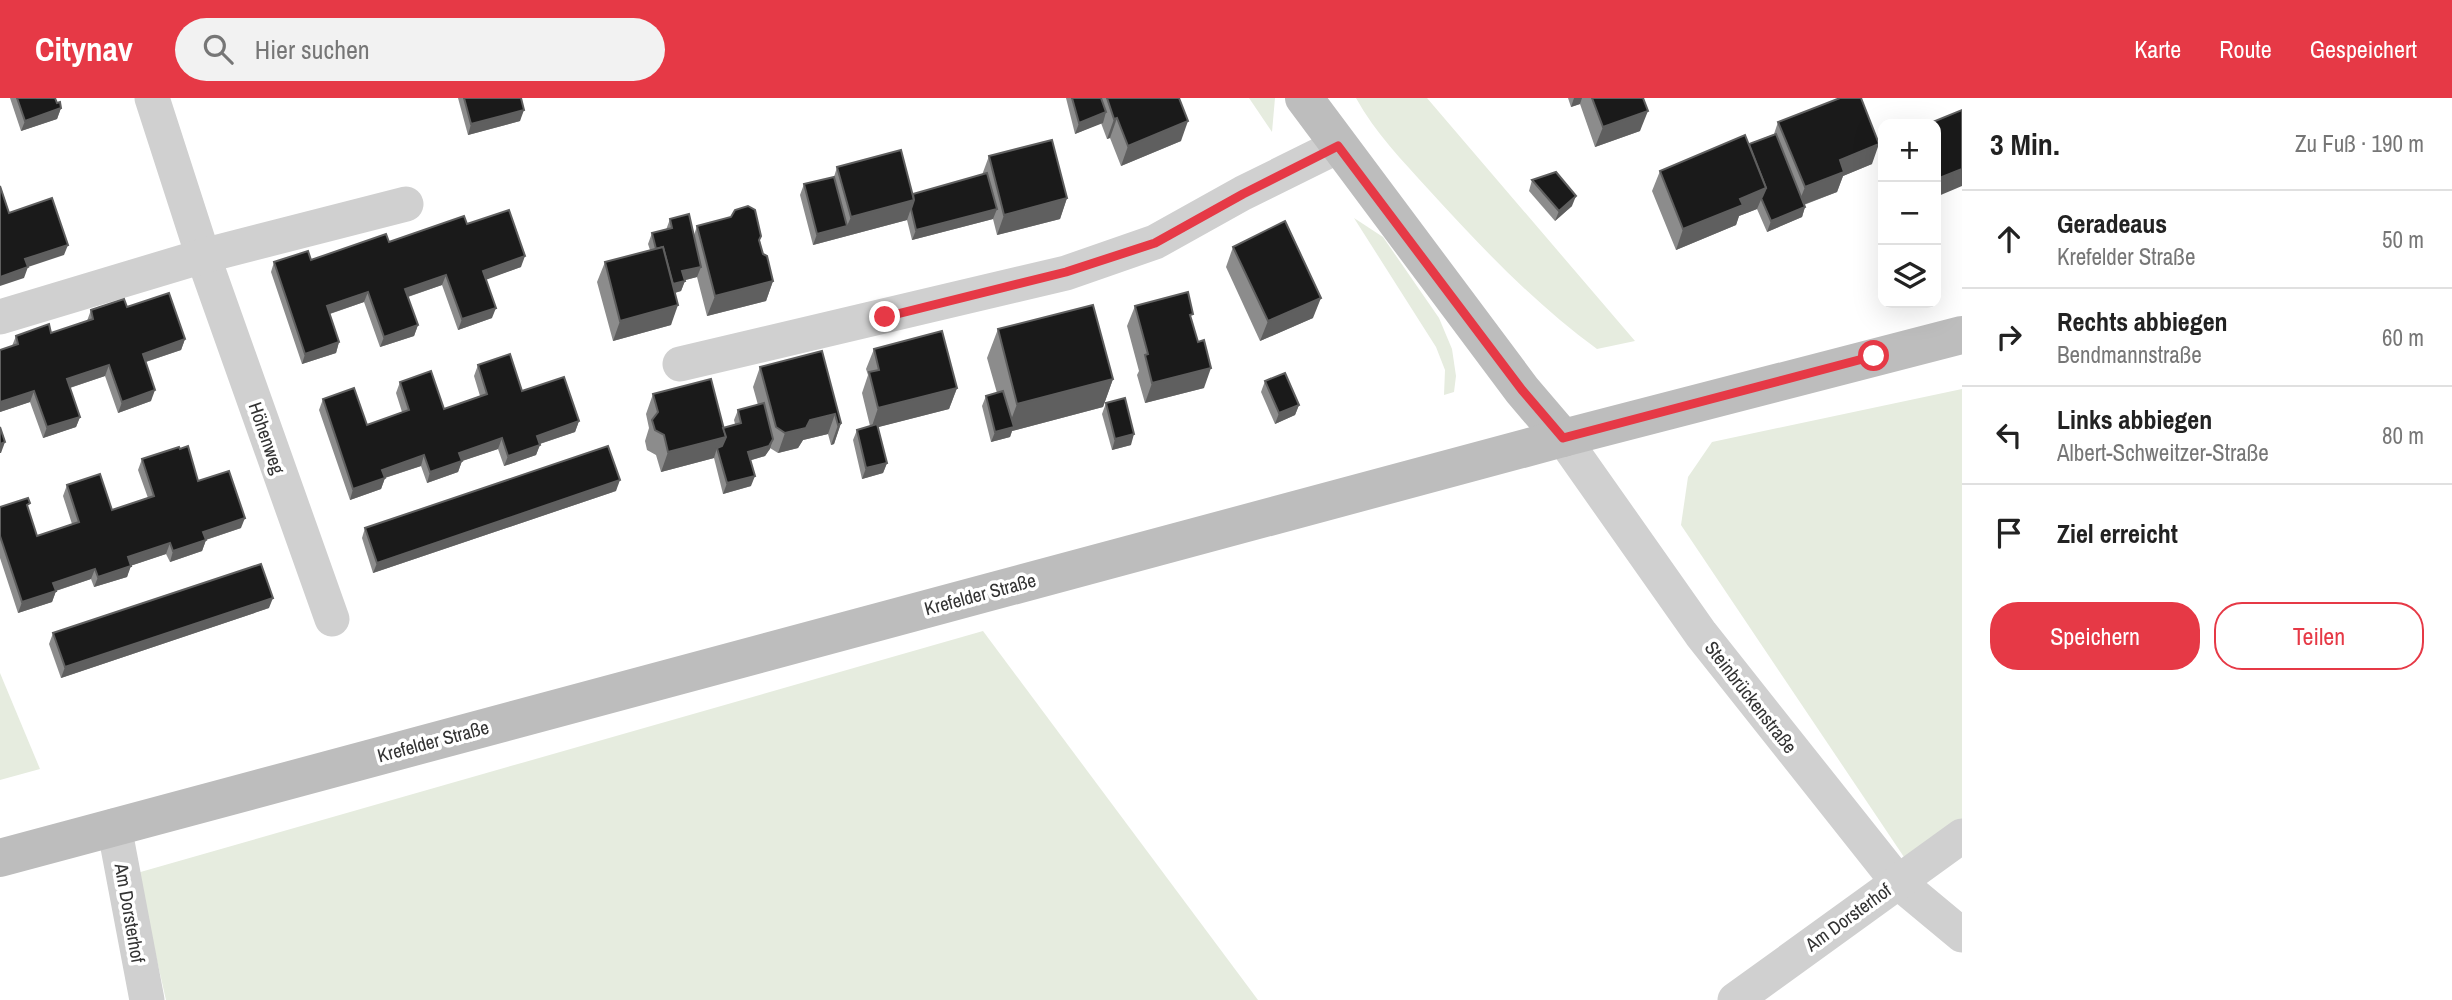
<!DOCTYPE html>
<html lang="de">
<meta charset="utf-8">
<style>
body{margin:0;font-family:"Archivo Narrow",sans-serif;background:#f2f2f2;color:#222}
.controls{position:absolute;right:21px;top:21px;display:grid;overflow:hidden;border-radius:14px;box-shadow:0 7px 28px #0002}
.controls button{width:63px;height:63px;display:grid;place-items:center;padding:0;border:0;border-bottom:2px solid #e0e0e0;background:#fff;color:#222;font:35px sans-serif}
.stop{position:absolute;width:21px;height:21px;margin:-16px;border:5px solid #e63946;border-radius:50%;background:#fff}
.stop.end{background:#e63946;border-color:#fff;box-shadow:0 2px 7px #0008}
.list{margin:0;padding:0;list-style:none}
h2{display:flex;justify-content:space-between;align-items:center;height:91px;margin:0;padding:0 28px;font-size:30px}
h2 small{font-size:23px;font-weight:400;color:#767676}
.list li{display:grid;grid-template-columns:46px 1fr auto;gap:21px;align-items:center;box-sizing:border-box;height:98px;padding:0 28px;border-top:2px solid #e0e0e0}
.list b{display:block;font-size:26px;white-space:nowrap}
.list p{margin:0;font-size:23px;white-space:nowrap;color:#767676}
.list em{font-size:23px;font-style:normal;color:#767676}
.actions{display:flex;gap:14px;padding:21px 28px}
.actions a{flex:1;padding:16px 0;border:2px solid #e63946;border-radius:28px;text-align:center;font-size:24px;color:#e63946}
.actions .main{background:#e63946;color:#fff}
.icon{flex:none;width:38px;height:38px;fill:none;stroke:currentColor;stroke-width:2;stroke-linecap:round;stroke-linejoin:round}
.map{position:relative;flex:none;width:1962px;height:902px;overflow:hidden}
header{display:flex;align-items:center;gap:42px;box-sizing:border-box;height:98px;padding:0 35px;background:#e63946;color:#fff}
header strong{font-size:33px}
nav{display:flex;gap:38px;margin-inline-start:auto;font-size:24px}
.search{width:490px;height:63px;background:#f2f2f2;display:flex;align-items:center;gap:18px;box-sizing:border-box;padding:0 24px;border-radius:38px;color:#767676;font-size:26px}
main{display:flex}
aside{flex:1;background:#fff}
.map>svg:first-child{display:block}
</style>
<header>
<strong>Citynav</strong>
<div class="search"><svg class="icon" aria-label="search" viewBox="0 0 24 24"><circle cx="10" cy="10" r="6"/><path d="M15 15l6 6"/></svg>Hier suchen</div>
<nav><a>Karte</a><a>Route</a><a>Gespeichert</a></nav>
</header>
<main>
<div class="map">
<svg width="1962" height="902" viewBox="0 0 1962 902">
<rect width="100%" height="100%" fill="#fff"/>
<g fill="#e6ecdf">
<path d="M1249 0H1275L1272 34Z"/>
<path d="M1356 0H1427L1635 243 1597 251C1535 206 1480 148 1429 92 1403 63 1375 35 1356 0Z"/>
<path d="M1354 120 1383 139 1439 220 1452 251 1456 278 1454 294 1444 297 1445 272 1436 249Z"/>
<path d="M1962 291V729L1906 762 1681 427 1688 379 1712 344Z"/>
<path d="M983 533 1258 902H166L137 775Z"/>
<path d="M0 575 40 671 0 682Z"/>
</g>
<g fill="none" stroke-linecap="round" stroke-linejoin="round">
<g stroke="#d0d0d0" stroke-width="35">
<path d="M152 0 203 158 332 521"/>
<path d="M0 219 203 158 406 106"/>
<path d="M680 266 1066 175 1155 144 1243 95 1338 48"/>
<path d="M1563 340 1701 536 1897 783 1962 837"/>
<path d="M114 728 147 902"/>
<path d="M1735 902 1962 738"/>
</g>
<g stroke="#bdbdbd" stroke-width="38">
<path d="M1304 0 1522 292 1563 340"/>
<path d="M0 760 1563 340 1962 237"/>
</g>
</g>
<g fill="#8c8c8c">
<path d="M10 0H55L57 5 61 10 57 21 21 33Z"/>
<path d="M458 0H521L520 23 468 37Z"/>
<path d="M1066 0H1179L1181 43 1121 68 1110 40 1107 41 1101 25 1075 36Z"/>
<path d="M1568 0H1643L1640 33 1595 49 1580 6 1571 9Z"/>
<path d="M1778 24 1872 66 1843 78 1837 94 1804 107 1805 109 1802 119 1767 134 1757 111 1739 118 1736 127 1676 152 1652 93 1660 73 1749 46 1774 36Z"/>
<path d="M989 58 1067 100 1060 121 997 137 993 121 912 142 907 122 813 147 800 97 804 86 834 79 837 69 913 96 982 77Z"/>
<path d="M1532 82 1572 108 1555 123 1529 93Z"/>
<path d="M670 121 694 137 697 128 760 143 763 156 773 183 766 203 707 218 697 179 685 182 681 193 675 195 671 227 613 243 597 184 605 164 650 152 648 146 652 135 666 132Z"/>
<path d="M467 126 521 169 486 181 492 220 458 232 442 187 408 199 418 227 414 238 380 249 364 204 330 216 339 244 336 255 302 266 271 174 274 164 311 162Z"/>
<path d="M1233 149 1313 220 1260 243 1226 169Z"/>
<path d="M1135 208 1191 221 1204 290 1145 305 1137 277 1139 273 1127 228Z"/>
<path d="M127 209 185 241 181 252 146 264 151 303 118 315 105 278 70 290 80 319 76 329 43 340 30 304 0 314V252L12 248 16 238 51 235 87 223 91 212Z"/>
<path d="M998 231 1113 281 1103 309 1012 333 1010 339 991 344 982 308 986 298 997 295 987 260Z"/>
<path d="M874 251 957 290 949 311 878 329 887 365 883 375 862 381 853 342 857 332 870 328 862 295 868 277 866 271Z"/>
<path d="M822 253 841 325 834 346 831 347 828 336 803 342 798 350 778 355 770 350 765 358 751 362V388L723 396 714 360 661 374 656 357 647 352 645 343 649 330 646 316 653 296 723 330 735 326 734 322 738 312 758 307 753 289 760 269Z"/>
<path d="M478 267 522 293 579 323 575 334 540 346 536 357 504 368 498 351 462 363 458 374 427 385 421 368 385 380 381 391 350 402 319 312 323 301 367 327 402 314 396 295 400 284 444 311 480 298 474 278Z"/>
<path d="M1265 283 1299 307 1295 317 1275 326 1261 294Z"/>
<path d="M1106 305 1131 347 1112 352 1102 316Z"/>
<path d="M142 361 198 383 241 430 206 442 202 453 170 464 166 456 130 468 127 479 94 489 91 481 56 493 52 504 18 515 0 460V409L28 411 37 438 72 426 63 398 67 387 112 412 148 400 138 372Z"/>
<path d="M616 393 373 475 362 440 365 430Z"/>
<path d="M269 510 61 580 49 546 53 535Z"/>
</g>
<g fill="#5f5f5f">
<path d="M1574 0H1582L1580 6 1571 9Z"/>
<path d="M61 10 57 21 21 33 25 23Z"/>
<path d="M524 12 520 23 468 37 471 26Z"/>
<path d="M1648 13 1640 33 1595 49 1603 29Z"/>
<path d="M1106 14 1103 25 1075 36 1079 25Z"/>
<path d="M1117 20 1110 40 1107 41 1114 21Z"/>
<path d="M1188 23 1181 43 1121 68 1128 48Z"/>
<path d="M1879 46 1872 66 1843 78 1837 94 1797 109 1805 89 1840 62Z"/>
<path d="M1962 71V88L1936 99V85L1937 81Z"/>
<path d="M1766 90 1757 111 1739 118 1736 127 1676 152 1683 131 1740 101Z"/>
<path d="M1576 98 1572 108 1555 123 1559 113Z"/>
<path d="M1067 100 1060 121 997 137 1004 117Z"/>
<path d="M914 102 907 122 813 147 817 136 847 128 851 119Z"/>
<path d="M1805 109 1802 119 1767 134 1771 123Z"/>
<path d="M997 111 993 121 912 142 916 132Z"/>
<path d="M68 147 64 157 28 169 24 180 0 188V179L25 161Z"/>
<path d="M525 158 521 169 480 184 483 173Z"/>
<path d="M701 169 697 179 678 184 682 173Z"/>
<path d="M446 177 442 187 401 201 405 191Z"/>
<path d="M685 183 681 193 663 198 667 188Z"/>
<path d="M773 183 766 203 707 218 715 198Z"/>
<path d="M368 194 364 204 323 218 327 208Z"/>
<path d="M1321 200 1313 220 1260 243 1268 223Z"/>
<path d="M678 207 671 227 613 243 620 223Z"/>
<path d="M496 210 492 220 458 232 462 221Z"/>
<path d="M418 227 414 238 380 249 384 239Z"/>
<path d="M185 241 181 252 139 266 143 256Z"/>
<path d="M339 244 336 255 302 266 305 256Z"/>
<path d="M109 267 105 278 63 292 67 281Z"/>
<path d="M1211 270 1204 290 1145 305 1152 285Z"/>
<path d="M1113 281 1103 309 1012 333 1010 339 991 344 995 334 1008 330 1017 306Z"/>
<path d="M957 290 949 311 871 331 878 310Z"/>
<path d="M155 292 151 303 118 315 122 304Z"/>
<path d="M34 293 30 304 0 314V304Z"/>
<path d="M1299 307 1295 317 1275 326 1279 315Z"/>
<path d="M835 316 828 336 803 342 798 350 778 355 785 335 810 322Z"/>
<path d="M80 319 76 329 43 340 47 329Z"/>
<path d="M579 323 575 334 533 348 537 338Z"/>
<path d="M841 325 834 346 831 347 838 327Z"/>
<path d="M1134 336 1131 347 1112 352 1115 341Z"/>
<path d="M726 339 719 357 717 350 714 360 661 374 668 354Z"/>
<path d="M502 340 498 351 462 363 458 374 427 385 430 374 459 355Z"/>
<path d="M773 341 770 351 765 358 745 364 748 354Z"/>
<path d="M5 344 1 355H0V346Z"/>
<path d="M540 347 536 357 504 368 508 358Z"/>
<path d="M424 357 421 368 378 382 382 372Z"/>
<path d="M887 365 883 375 862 381 866 370Z"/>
<path d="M755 378 751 388 723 396 727 385Z"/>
<path d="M385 380 381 391 350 402 353 391Z"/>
<path d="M620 382 616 393 373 475 377 465Z"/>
<path d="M245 420 241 430 199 444 203 434Z"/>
<path d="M206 442 202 453 170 464 173 453Z"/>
<path d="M170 445 166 456 124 470 128 459Z"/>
<path d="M131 468 127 479 94 489 98 479Z"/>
<path d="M95 471 91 481 49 495 53 485Z"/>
<path d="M56 493 52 504 18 515 22 504Z"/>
<path d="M273 500 269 510 61 580 65 569Z"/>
</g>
<g fill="#1a1a1a" stroke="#5f5f5f" stroke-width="2">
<path d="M17 0H55L57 5 60 4 61 10 25 23Z"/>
<path d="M464 0H521L524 12 471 26Z"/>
<path d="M1072 0H1101L1106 14 1079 25Z"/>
<path d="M1107 0H1179L1188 23 1128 48 1117 20 1114 21Z"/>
<path d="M1592 0H1643L1648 13 1603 29Z"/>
<path d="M1840 0H1861L1879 46 1840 62 1844 74 1805 89 1778 24Z"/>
<path d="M1962 12V71L1937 81 1936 77V26H1928Z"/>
<path d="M1776 36 1805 109 1771 123 1761 100 1762 99 1766 90 1749 46Z"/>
<path d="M1745 37 1766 90 1740 101 1743 107 1683 131 1660 73Z"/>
<path d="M1052 42 1067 100 1004 117 989 58Z"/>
<path d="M901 52 914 102 851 119 837 69Z"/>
<path d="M1556 74 1576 98 1559 113 1532 82Z"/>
<path d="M987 75 997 111 916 132 911 111 914 102 913 96Z"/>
<path d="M834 79 847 128 817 136 804 86Z"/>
<path d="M0 88 9 115 52 100 68 147 25 161 28 169 0 179Z"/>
<path d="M748 108 755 112 761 138 759 142 763 156 767 158 773 183 715 198 697 128 731 119 735 112Z"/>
<path d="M509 112 525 158 483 173 496 210 462 221 446 177 405 191 418 227 384 239 368 194 327 208 339 244 305 256 274 164 308 153 311 162 386 136 389 144 464 118 467 126Z"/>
<path d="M689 116 701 169 682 173 685 183 673 186 663 149 656 151 652 135 672 130 670 121Z"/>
<path d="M1285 123 1321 200 1268 223 1233 149Z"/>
<path d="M663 149 678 207 620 223 605 164Z"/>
<path d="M1188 194 1193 216 1190 217 1198 244 1204 242 1211 270 1152 285 1145 257 1148 256 1135 208Z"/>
<path d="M169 195 185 241 143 256 155 292 122 304 109 267 67 281 80 319 47 329 34 293 0 304V252L18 246 16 238 49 226 51 235 93 221 91 212 124 201 127 209Z"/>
<path d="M1093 207 1113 281 1017 306 998 231Z"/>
<path d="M942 233 957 290 878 310 869 274 879 272 874 251Z"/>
<path d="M822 253 841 325 838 327 835 316 810 322 806 330 785 335 776 329 760 269Z"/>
<path d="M510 256 522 293 564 279 579 323 537 338 540 347 508 358 502 340 459 355 462 363 430 374 424 357 382 372 385 380 353 391 323 301 354 290 367 327 409 312 400 284 431 273 444 311 487 296 478 267Z"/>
<path d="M1285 275 1299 307 1279 315 1265 283Z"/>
<path d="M711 281 726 339 668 354 664 337 655 332 652 322 658 314 653 296Z"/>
<path d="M1003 293 1014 329 995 334 986 298Z"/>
<path d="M1125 300 1134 336 1115 341 1106 305Z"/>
<path d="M764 305 773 341 769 348 748 354 755 378 727 385 717 350 722 348 726 339 723 330 741 325 738 312Z"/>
<path d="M877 326 887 365 866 370 857 332Z"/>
<path d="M0 329 5 344 0 346Z"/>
<path d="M188 348 198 383 229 373 245 420 203 434 206 442 173 453 170 445 128 459 131 468 98 479 95 471 53 485 56 493 22 504 0 438V409L28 400 30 405 27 407 37 438 79 424 67 387 100 376 112 412 154 398 142 361 179 349 180 351Z"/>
<path d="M608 348 620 382 377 465 365 430Z"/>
<path d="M261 466 273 500 65 569 53 535Z"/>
</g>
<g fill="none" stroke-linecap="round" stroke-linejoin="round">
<path stroke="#e63946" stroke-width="9" d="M885 219 1066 174 1155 145 1243 96 1338 48 1522 292 1563 340 1874 258"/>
</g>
<g text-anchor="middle" stroke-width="7" stroke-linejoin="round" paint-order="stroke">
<g font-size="19" fill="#333" stroke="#fff">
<text transform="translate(267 340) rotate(71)" y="7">Höhenweg</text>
<text transform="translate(980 496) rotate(-15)" y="7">Krefelder Straße</text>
<text transform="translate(1751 599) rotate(52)" y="7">Steinbrückenstraße</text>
<text transform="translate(433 643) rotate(-15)" y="7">Krefelder Straße</text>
<text transform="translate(130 815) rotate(80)" y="7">Am Dorsterhof</text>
<text transform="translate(1848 819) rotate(-36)" y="7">Am Dorsterhof</text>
</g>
</g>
</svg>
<div class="controls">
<button>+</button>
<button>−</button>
<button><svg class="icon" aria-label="layers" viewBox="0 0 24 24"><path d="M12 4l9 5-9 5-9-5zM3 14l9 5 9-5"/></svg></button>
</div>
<div class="stop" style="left:1874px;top:258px"></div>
<div class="stop end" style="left:885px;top:219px"></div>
</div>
<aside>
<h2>3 Min.<small>Zu Fuß · 190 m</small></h2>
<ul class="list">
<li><svg class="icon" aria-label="ahead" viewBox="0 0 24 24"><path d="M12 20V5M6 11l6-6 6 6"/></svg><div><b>Geradeaus</b><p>Krefelder Straße</p></div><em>50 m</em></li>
<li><svg class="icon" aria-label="right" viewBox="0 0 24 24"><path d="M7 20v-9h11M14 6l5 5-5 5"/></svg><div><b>Rechts abbiegen</b><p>Bendmannstraße</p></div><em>60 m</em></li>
<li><svg class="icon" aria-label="left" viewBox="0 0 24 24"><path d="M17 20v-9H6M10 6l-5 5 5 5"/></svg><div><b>Links abbiegen</b><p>Albert-Schweitzer-Straße</p></div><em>80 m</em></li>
<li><svg class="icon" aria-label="arrive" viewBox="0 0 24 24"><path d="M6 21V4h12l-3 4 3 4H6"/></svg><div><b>Ziel erreicht</b></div></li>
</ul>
<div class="actions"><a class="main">Speichern</a><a>Teilen</a></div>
</aside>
</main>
